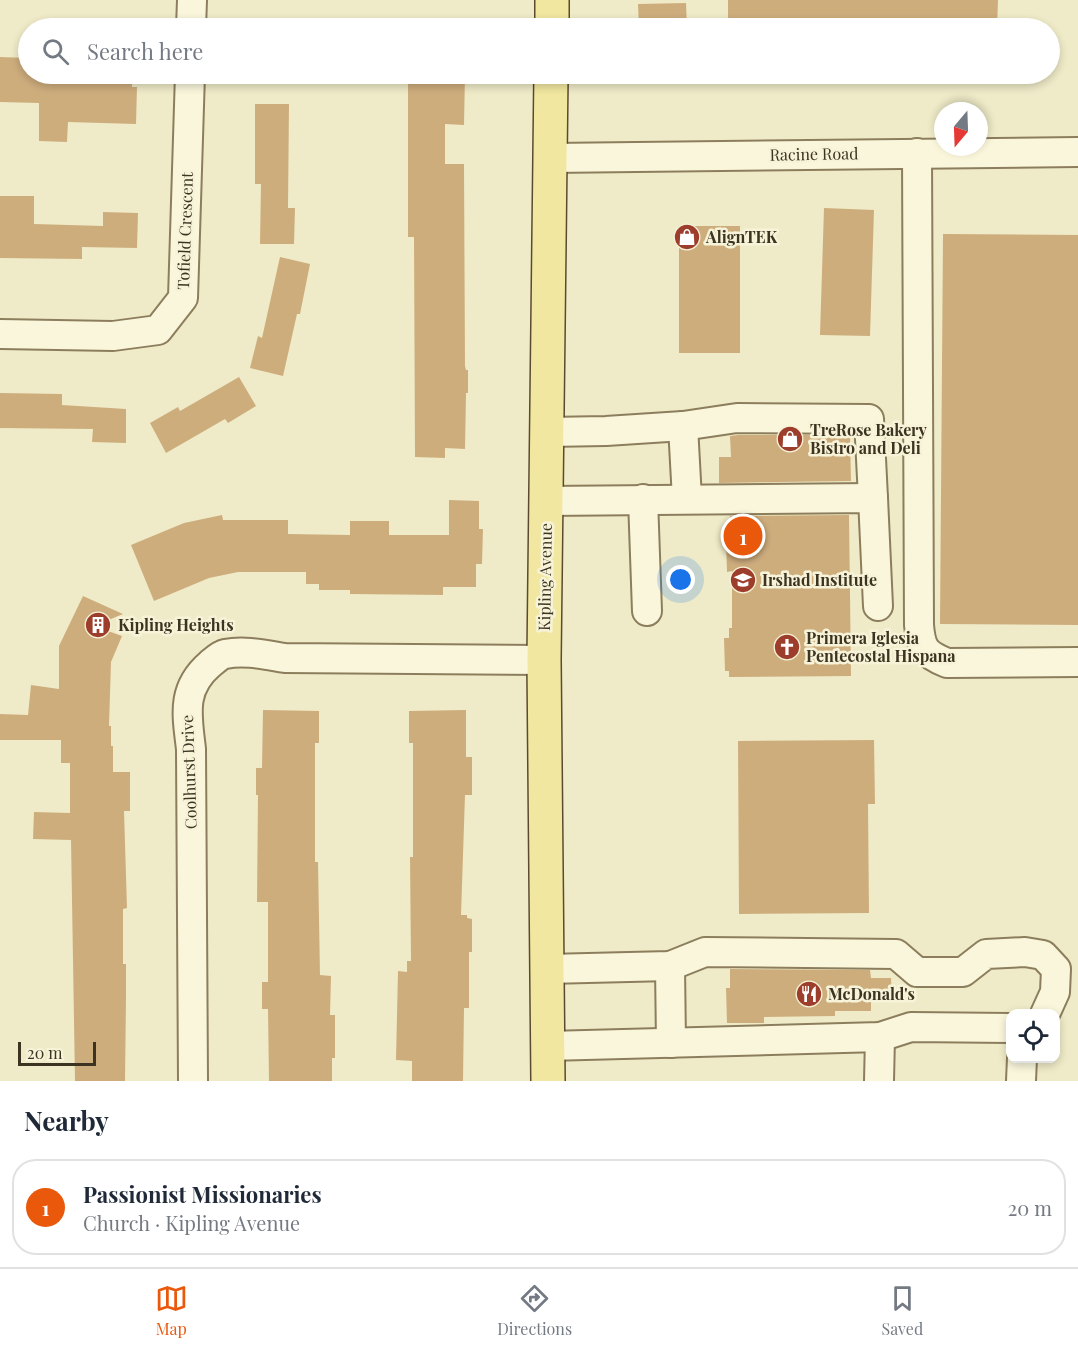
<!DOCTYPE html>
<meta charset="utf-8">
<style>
body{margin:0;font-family:"Playfair Display",serif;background:#f6f6f7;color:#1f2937}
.controls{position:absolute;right:18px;bottom:18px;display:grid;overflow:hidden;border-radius:12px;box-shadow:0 3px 9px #0003}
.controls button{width:54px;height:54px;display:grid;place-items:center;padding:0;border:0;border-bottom:2px solid #e0e1e3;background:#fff;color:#1f2937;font:30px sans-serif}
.compass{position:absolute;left:934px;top:102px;width:54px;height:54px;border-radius:50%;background:#fff;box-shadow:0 3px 9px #0003;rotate:199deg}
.scale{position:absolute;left:18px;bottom:15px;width:78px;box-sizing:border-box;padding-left:6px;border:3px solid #3c3320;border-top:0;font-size:16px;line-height:21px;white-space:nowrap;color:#3c3320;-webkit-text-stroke:4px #f7f3d8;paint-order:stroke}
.you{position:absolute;left:681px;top:580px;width:21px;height:21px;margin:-15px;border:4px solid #fff;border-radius:50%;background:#1a73e8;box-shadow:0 0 0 9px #1a73e833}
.badge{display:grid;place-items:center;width:39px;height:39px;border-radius:50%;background:#ea580c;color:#fff;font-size:20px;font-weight:700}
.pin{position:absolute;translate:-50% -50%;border:3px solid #fff;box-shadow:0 2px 6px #0006}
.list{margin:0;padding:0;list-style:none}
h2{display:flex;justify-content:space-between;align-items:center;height:78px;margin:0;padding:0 24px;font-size:26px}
h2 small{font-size:20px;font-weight:400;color:#747a83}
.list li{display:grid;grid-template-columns:39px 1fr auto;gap:18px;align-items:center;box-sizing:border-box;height:96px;margin:0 12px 12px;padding:0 12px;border:2px solid #e0e1e3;border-radius:24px}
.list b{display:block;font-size:22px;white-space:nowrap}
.list p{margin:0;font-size:20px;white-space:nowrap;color:#747a83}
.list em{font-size:20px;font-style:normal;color:#747a83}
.icon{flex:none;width:33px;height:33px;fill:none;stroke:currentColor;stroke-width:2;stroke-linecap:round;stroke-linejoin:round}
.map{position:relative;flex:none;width:1078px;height:1081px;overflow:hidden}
.search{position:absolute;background:#fff;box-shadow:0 3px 9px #0003;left:18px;right:18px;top:18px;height:66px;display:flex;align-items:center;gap:15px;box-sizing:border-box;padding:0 21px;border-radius:33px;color:#747a83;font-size:22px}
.sheet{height:186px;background:#fff}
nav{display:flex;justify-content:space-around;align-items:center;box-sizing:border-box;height:84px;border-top:2px solid #e0e1e3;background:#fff;font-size:16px;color:#747a83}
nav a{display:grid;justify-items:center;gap:3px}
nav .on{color:#ea580c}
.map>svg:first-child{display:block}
</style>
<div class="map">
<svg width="1078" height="1081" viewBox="0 0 1078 1081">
<rect width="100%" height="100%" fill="#efebc8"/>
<g fill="#cead7d">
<path d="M728 0H998L997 28H728Z"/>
<path d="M686 3 687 28H639L638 4Z"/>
<path d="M0 57 28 58V74H132V87H137L136 124 68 122 67 142 39 141V103L0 102Z"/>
<path d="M408 74H465L464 125 445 124V164H464L465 366 466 370H468V393H466L465 449 445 448V458L415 457 414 237H408Z"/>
<path d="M255 104H289L288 208H295L294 244H260L261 184H255Z"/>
<path d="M0 196H34V224L103 226V212L138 213 137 248 82 247V259L0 258Z"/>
<path d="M824 208 874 210 870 336 820 335Z"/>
<path d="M687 226H740V353H679V233Z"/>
<path d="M943 234 1078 235V625L940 624Z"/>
<path d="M280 257 310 264 300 314H297L283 376 250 368 258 336 262 338Z"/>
<path d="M239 377 256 406 228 423 225 419 166 453 150 423 178 407 180 411Z"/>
<path d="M0 393 62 394V405L126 409V443L92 442 93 429 0 428Z"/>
<path d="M738 435H850L851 481 719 483V457H731L730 436Z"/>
<path d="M449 500 479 501V529H483L482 564H476V587H443V595L350 594V590H319V584H306V572H238L209 578 154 601 131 545 184 523 222 515 223 520H288V534L350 535V521H389V535H449Z"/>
<path d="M849 515 851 676 729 677V671H725L724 638H729V628H732V571L727 572 726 542H730V516Z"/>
<path d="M83 596 123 614 94 626 122 636 111 662 109 726H111V746H113V772H130V811H124L127 908 123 909V964H126V998L125 1081H75L71 840 33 839 34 812 70 813V763H61V740H0V714L28 715 31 685 59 689V646Z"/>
<path d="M263 710 319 711V743H315V862H318L320 975 331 976 330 1015H335V1058H332V1081H269L268 1009H262V982H268V902H257L258 795H256V768H262Z"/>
<path d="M466 710V757H472V795H465L461 915H467V918L472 919V952H469V1008H464L463 1081H412V1061L396 1060 398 971 407 972V961H411L410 857H413V743H409V711Z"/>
<path d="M874 740 875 804H868L869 913 739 914 738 741Z"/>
<path d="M730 969 870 970 871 978H891L892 1000H871V1011H835V1016L764 1017V1023H727L726 988H730Z"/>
</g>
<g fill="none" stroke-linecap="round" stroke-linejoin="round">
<g stroke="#8c7e5c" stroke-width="32">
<g id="minor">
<path d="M191 28 192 0"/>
<path d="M917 153 919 625C921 649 925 654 947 663L1078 662"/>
<path d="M551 158 1078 152"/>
<path d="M0 334 113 336 158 330 183 298 190 74"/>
<path d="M683 426 687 499"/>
<path d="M547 432 606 431 683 426 737 418 869 419 873 498"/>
<path d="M643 499 647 611"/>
<path d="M546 501 873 498 878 606"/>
<path d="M670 966 671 1043"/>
<path d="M547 969 670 966 705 952 896 954 917 972H963L986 954 1025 952 1043 955 1056 969 1055 992 1045 1014"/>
<path d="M548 1046 880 1037 911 1027 1010 1028"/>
<path d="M193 1081 191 749C187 715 181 689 210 664 215 660 220 655 225 654 245 650 266 655 285 658L544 660"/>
<path d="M879 1081 880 1037"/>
<path d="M1021 1081 1022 1058"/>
</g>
</g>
<g stroke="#5a4b30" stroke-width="36">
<g id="major">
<path d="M552 28V0"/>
<path d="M548 1081 544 660 551 74"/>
</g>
</g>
<use href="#minor" stroke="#faf6dc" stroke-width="28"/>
<use href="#major" stroke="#f2e7a0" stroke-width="33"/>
</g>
<defs>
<g id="shop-disc" transform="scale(1.35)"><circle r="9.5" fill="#9c3e2b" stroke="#f7f3d8"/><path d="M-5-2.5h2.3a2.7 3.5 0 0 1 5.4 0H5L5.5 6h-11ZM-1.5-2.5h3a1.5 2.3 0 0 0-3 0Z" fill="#fff"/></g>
<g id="school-disc" transform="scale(1.35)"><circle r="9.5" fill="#9c3e2b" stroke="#f7f3d8"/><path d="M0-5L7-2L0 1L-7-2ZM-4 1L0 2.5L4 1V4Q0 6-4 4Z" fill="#fff"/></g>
<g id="building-disc" transform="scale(1.35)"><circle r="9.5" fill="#9c3e2b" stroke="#f7f3d8"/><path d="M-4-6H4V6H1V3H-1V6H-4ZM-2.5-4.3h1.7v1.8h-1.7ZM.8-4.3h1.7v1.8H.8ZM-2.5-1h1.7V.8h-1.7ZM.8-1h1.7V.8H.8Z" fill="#fff"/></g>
<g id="church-disc" transform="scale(1.35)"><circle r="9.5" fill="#9c3e2b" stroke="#f7f3d8"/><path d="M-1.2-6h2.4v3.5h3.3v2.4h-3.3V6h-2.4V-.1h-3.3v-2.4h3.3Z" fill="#fff"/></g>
<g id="restaurant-disc" transform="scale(1.35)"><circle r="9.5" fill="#9c3e2b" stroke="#f7f3d8"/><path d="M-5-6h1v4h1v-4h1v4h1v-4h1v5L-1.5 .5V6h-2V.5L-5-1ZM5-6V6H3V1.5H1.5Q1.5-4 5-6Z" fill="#fff"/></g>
</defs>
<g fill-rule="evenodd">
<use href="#shop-disc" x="687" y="237"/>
<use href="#shop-disc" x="790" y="439"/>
<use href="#school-disc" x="743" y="580"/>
<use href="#building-disc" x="98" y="625"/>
<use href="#church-disc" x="787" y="647"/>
<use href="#restaurant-disc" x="809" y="994"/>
</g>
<g text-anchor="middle" stroke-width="5" stroke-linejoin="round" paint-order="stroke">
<g font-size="16" fill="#3c3320" stroke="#f7f3d8">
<text transform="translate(814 154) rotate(-1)" y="6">Racine Road</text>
<text transform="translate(185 231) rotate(-88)" y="6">Tofield Crescent</text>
<text transform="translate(545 577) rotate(-89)" y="6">Kipling Avenue</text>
<text transform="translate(189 772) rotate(-92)" y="6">Coolhurst Drive</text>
</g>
<g font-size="16" font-weight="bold" fill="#3c3320" stroke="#f7f3d8" text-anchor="start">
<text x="706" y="243">AlignTEK</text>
<text x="810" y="436">TreRose Bakery<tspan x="810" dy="18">Bistro and Deli</tspan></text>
<text x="762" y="586">Irshad Institute</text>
<text x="118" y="631">Kipling Heights</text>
<text x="806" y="644">Primera Iglesia<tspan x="806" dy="18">Pentecostal Hispana</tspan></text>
<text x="828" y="1000">McDonald's</text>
</g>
</g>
</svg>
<div class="controls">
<button><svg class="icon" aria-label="locate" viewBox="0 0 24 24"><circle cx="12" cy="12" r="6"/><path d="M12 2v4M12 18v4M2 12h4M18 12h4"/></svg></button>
</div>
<svg class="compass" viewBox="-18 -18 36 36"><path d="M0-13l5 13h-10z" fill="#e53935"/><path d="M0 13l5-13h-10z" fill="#747a83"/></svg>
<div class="scale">20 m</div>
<div class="you"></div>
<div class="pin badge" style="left:743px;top:536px">1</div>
<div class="search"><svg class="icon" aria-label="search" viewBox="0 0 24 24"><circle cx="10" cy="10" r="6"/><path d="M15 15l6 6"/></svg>Search here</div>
</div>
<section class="sheet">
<h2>Nearby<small></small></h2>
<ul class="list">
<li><span class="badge">1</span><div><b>Passionist Missionaries</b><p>Church · Kipling Avenue</p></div><em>20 m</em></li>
</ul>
</section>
<nav>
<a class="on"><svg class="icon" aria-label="map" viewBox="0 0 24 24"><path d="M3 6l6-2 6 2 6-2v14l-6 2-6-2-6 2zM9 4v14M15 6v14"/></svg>Map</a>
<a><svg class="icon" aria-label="directions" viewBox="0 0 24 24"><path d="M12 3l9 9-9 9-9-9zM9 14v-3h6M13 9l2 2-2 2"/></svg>Directions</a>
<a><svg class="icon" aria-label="saved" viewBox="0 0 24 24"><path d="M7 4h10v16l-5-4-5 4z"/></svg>Saved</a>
</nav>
